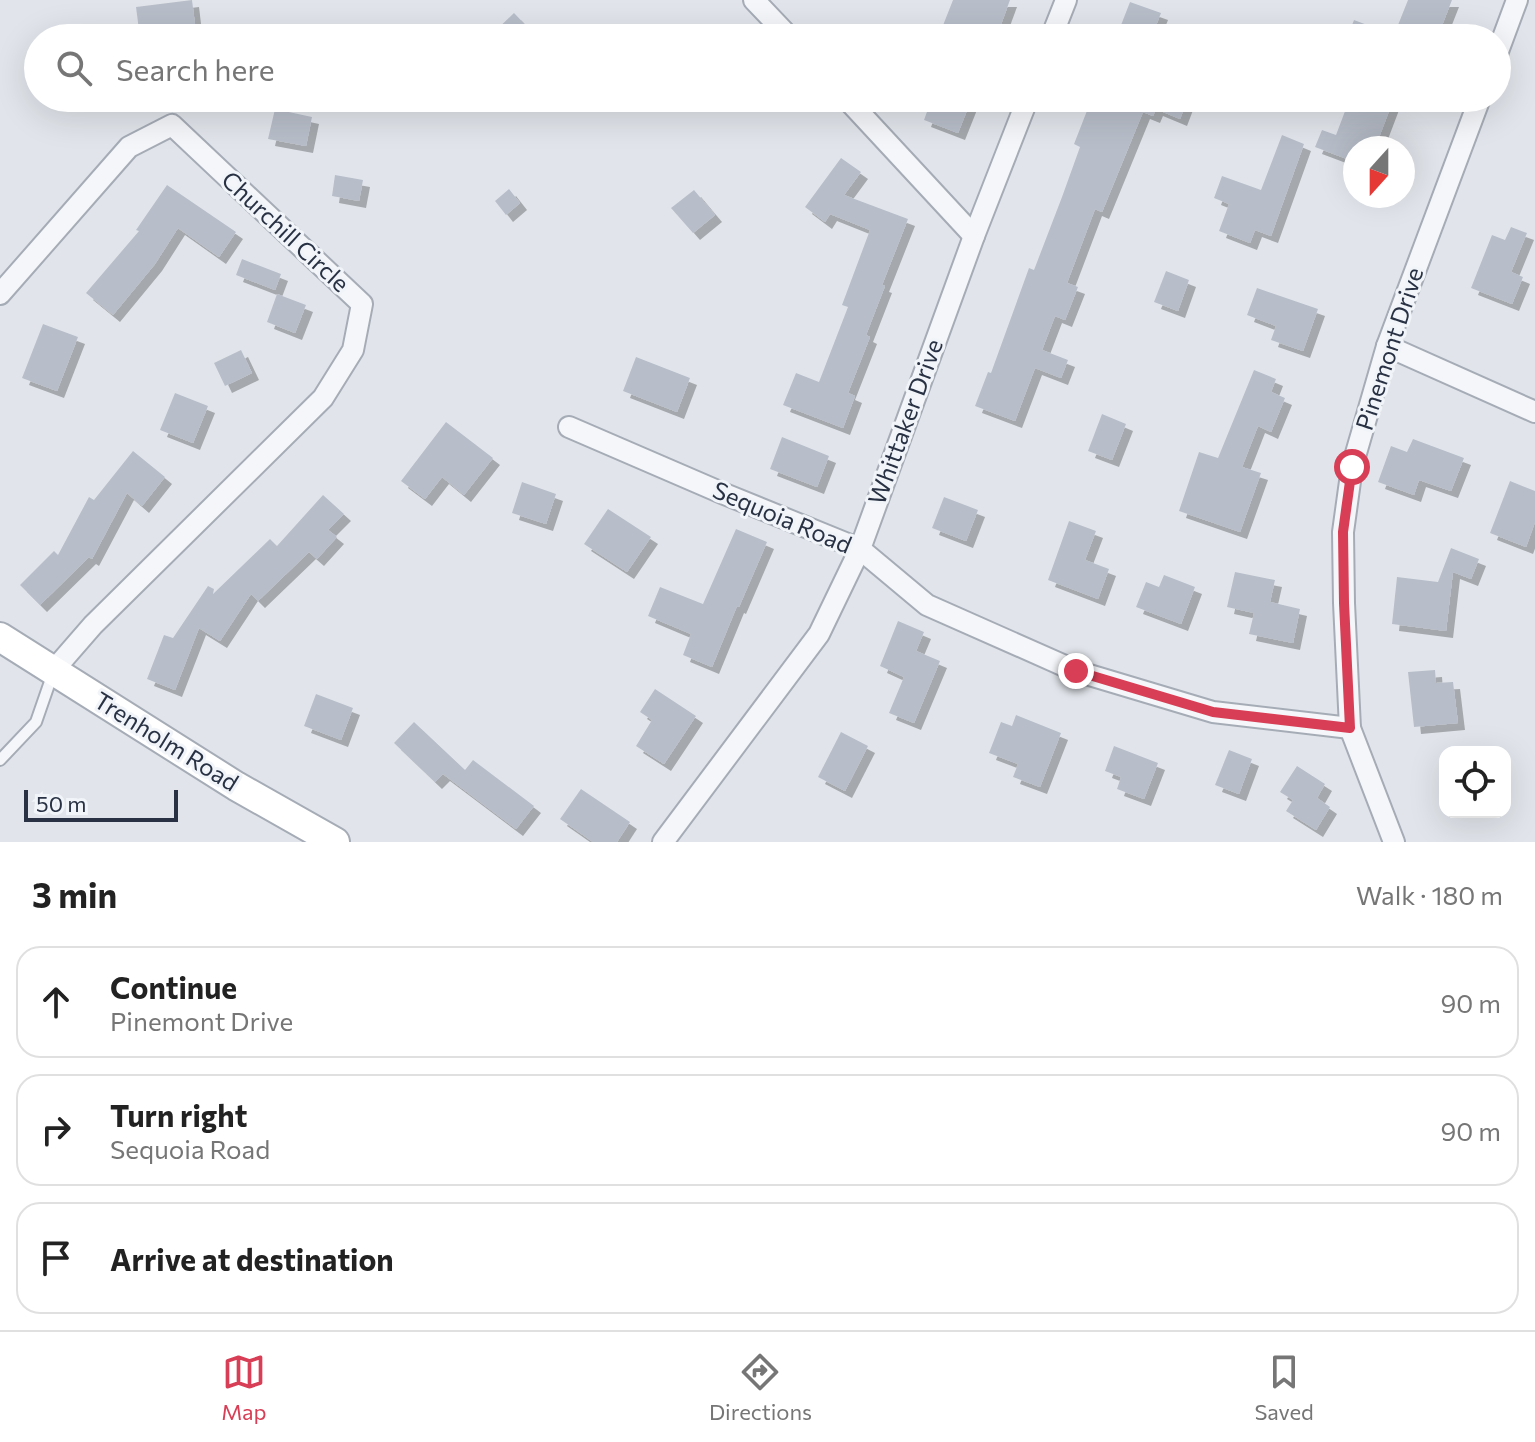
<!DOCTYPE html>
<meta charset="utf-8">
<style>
body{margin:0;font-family:Commissioner,sans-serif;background:#f2f2f2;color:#222}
.controls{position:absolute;right:24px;bottom:24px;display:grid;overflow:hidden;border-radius:16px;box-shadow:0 8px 32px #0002}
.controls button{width:72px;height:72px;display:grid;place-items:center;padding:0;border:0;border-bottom:2px solid #e0e0e0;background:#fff;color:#222;font:40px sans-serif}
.compass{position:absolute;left:1343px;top:136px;width:72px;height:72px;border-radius:50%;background:#fff;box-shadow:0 8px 32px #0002;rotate:201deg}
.scale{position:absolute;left:24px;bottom:20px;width:154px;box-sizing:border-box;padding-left:8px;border:4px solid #283244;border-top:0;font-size:22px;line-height:28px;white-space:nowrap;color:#283244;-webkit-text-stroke:6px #f1f4f8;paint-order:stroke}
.stop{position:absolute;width:24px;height:24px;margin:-18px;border:6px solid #d83e55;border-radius:50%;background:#fff}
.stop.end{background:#d83e55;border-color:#fff;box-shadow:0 2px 8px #0008}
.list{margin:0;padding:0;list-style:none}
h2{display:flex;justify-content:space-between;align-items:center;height:104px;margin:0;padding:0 32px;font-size:34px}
h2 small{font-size:26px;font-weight:400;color:#767676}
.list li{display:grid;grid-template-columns:52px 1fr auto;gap:24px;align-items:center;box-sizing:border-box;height:112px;margin:0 16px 16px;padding:0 16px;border:2px solid #e0e0e0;border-radius:24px}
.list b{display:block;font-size:30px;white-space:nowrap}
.list p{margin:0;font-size:26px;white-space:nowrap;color:#767676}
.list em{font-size:26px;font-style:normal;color:#767676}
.icon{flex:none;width:44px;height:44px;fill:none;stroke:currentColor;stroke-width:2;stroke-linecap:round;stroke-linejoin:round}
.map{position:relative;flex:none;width:1535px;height:842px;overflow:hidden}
.search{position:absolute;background:#fff;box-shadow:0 8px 32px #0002;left:24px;right:24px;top:24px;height:88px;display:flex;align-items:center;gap:20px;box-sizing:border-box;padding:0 28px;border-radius:44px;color:#767676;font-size:30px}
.sheet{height:488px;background:#fff}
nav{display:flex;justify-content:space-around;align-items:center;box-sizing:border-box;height:112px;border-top:2px solid #e0e0e0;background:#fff;font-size:22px;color:#767676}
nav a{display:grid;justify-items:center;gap:4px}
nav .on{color:#d83e55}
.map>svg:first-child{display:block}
</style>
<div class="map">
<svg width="1535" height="842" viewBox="0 0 1535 842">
<defs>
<filter id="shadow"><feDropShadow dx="7" dy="7" stdDeviation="0" flood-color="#0004"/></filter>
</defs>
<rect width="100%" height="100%" fill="#e1e5eb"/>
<g fill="#b8bec9" filter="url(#shadow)">
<path d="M192 0 196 33 140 38 136 7Z"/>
<path d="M953 0H1010L996 38H938Z"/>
<path d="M1408 0H1452L1437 38H1347L1354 20 1394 35Z"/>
<path d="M1130 2 1161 13 1151 38H1116Z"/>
<path d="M514 13 538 38H488Z"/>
<path d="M932 98H972L958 133 924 120Z"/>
<path d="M1092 98H1188L1180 119 1156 109 1153 116 1143 112 1102 212 1095 209 1067 283 1078 287 1065 320 1055 316 1042 350 1068 360 1061 378 1035 368 1015 421 975 406 988 372 991 373 1029 268 1034 270 1062 197 1080 147 1074 144Z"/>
<path d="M1350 98H1394L1375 148H1355V162L1315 147 1322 130 1336 135Z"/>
<path d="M275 109 312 117 306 146 268 139Z"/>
<path d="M1282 135 1304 144 1271 236 1255 230 1250 243 1219 231 1229 204 1214 198 1222 176 1261 190Z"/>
<path d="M841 158 861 172 844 195 908 219 882 285 885 286 866 335 870 337 848 393 855 396 843 428 783 405 796 373 819 382 848 307 842 305 870 230 830 214 825 222 805 207Z"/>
<path d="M335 175 363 180 359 201 332 196Z"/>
<path d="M167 185 236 232 219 257 178 228 155 264 113 315 86 293 139 231 136 230Z"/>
<path d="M509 189 520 203 506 215 495 201Z"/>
<path d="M694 190 715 215 693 233 671 208Z"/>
<path d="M1511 227 1527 233 1511 272 1523 277 1512 304 1471 288 1492 235 1505 240Z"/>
<path d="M242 259 281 274 275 290 236 275Z"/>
<path d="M1166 271 1189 280 1178 311 1154 302Z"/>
<path d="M1257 288 1318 309 1303 351 1271 340 1276 326 1247 315Z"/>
<path d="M277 294 306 305 295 333 267 322Z"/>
<path d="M43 324 78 337 57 391 22 378Z"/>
<path d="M241 350 252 373 225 386 214 363Z"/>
<path d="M636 357 690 378 677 412 623 391Z"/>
<path d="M1254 370 1276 379 1271 392 1285 398 1271 432 1258 426 1242 467 1261 473 1240 532 1179 511 1199 452 1218 458Z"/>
<path d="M175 393 208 406 193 443 160 430Z"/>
<path d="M1102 414 1126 424 1112 460 1088 451Z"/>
<path d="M446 422 493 458 464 495 442 477 425 499 401 481Z"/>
<path d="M782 437 829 456 817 487 770 469Z"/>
<path d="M1413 439 1464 458 1451 491 1419 480 1414 495 1378 482 1391 446 1407 452Z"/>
<path d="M133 451 165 477 142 506 127 493 92 559 89 557 40 605 20 585 54 551 58 555 89 497 94 500Z"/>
<path d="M1510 481 1535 491V522L1526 547 1490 533Z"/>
<path d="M522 482 556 494 546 524 512 513Z"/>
<path d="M323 495 344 514 328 530 337 537 317 559 309 552 258 601 251 594 220 641 199 628 175 690 147 679 164 635 173 638 208 586 214 589 213 594 270 539 277 546Z"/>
<path d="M944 497 978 510 966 541 932 528Z"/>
<path d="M608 509 651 537 627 572 584 544Z"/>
<path d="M1069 521 1096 531 1085 560 1109 569 1098 599 1048 580Z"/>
<path d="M736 529 767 542 739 607 737 606 712 667 683 655 691 634 648 616 660 587 703 604Z"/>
<path d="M1451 548 1479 559 1471 579 1453 572 1446 631 1392 624 1397 577 1438 582Z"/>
<path d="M1235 572 1275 580 1270 602 1300 609 1293 643 1249 634 1254 613 1227 607Z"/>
<path d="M1164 575 1195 587 1181 624 1136 607 1146 582 1159 587Z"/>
<path d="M898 621 924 632 916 651 940 661 914 723 889 713 904 677 880 666Z"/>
<path d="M1435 670 1436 683 1453 682 1458 723 1414 727 1408 672Z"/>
<path d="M655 689 696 716 664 764 636 746 652 720 640 712Z"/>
<path d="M316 694 353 708 341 740 304 726Z"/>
<path d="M1016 715 1061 733 1040 787 1013 777 1018 764 989 753 1001 722 1012 726Z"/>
<path d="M414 722 465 770 473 760 534 806 516 829 443 774 435 782 394 743Z"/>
<path d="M841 732 868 746 845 791 818 777Z"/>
<path d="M1114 746 1158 763 1144 799 1117 789 1121 777 1105 771Z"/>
<path d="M1229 750 1252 759 1239 794 1215 785Z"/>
<path d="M1297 766 1325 784 1317 798 1330 807 1316 830 1286 811 1293 800 1280 792Z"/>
<path d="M581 789 630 822 617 842H593L560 819Z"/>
</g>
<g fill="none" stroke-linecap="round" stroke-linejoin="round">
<g stroke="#a6acb6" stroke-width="14">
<path id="lane" d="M0 760 36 722 53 673"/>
</g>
<g stroke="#a6acb6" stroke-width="24">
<g id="street">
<path d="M754 0 790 38"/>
<path d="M1051 38 1066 0"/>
<path d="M1497 54 1517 0"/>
<path d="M846 98 974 236"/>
<path d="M0 294 129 147 172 125 362 304 353 350 323 398 93 625 53 671"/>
<path d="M1387 346 1535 412"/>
<path d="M569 427 722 493 860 549 927 605 1076 671 1213 712 1350 728"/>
<path d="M663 842 819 634 860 549 974 236 1028 98"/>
<path d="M1394 842 1350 728 1344 603 1343 532 1352 467 1387 346 1480 98"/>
</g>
</g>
<g stroke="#a6acb6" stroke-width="32">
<path id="secondary" d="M0 637 236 786 335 842"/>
</g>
<use href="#lane" stroke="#f4f6f9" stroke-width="10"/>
<use href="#street" stroke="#f4f6f9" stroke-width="20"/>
<use href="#secondary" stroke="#fff" stroke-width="28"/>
</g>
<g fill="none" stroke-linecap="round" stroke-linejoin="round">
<path stroke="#d83e55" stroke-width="10" d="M1076 671 1213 712 1350 728 1344 603 1343 532 1352 467"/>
</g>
<g text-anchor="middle" stroke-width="6" stroke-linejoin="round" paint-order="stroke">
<g font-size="24" fill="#283244" stroke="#f1f4f8">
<text transform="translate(285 232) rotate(43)" y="8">Churchill Circle</text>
<text transform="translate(1390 349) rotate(-72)" y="8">Pinemont Drive</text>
<text transform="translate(906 422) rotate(-70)" y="8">Whittaker Drive</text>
<text transform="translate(782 518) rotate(23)" y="8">Sequoia Road</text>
<text transform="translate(166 742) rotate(32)" y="8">Trenholm Road</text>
</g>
</g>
</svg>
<div class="controls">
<button><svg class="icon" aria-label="locate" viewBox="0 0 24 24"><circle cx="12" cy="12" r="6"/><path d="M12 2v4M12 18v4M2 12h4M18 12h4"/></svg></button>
</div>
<svg class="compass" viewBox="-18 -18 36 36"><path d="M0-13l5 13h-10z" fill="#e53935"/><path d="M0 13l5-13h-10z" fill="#767676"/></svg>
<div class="scale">50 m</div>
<div class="stop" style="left:1352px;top:467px"></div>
<div class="stop end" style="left:1076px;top:671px"></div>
<div class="search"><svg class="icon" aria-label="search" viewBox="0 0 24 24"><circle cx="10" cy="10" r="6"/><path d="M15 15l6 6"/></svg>Search here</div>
</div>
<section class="sheet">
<h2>3 min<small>Walk · 180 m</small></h2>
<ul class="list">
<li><svg class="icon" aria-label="ahead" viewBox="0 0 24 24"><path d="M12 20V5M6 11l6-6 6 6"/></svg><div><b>Continue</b><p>Pinemont Drive</p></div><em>90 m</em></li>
<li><svg class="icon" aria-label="right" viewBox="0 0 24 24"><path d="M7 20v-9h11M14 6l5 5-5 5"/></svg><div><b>Turn right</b><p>Sequoia Road</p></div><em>90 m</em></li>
<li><svg class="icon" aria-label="arrive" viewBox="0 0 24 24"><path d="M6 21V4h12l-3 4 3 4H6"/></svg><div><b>Arrive at destination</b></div></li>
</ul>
</section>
<nav>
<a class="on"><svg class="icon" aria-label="map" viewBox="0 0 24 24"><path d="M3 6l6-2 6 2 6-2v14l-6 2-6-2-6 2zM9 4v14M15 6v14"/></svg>Map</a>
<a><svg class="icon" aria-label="directions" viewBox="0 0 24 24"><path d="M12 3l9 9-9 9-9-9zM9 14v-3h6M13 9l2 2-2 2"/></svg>Directions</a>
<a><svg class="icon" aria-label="saved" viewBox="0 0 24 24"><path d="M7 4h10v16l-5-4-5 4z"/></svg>Saved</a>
</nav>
